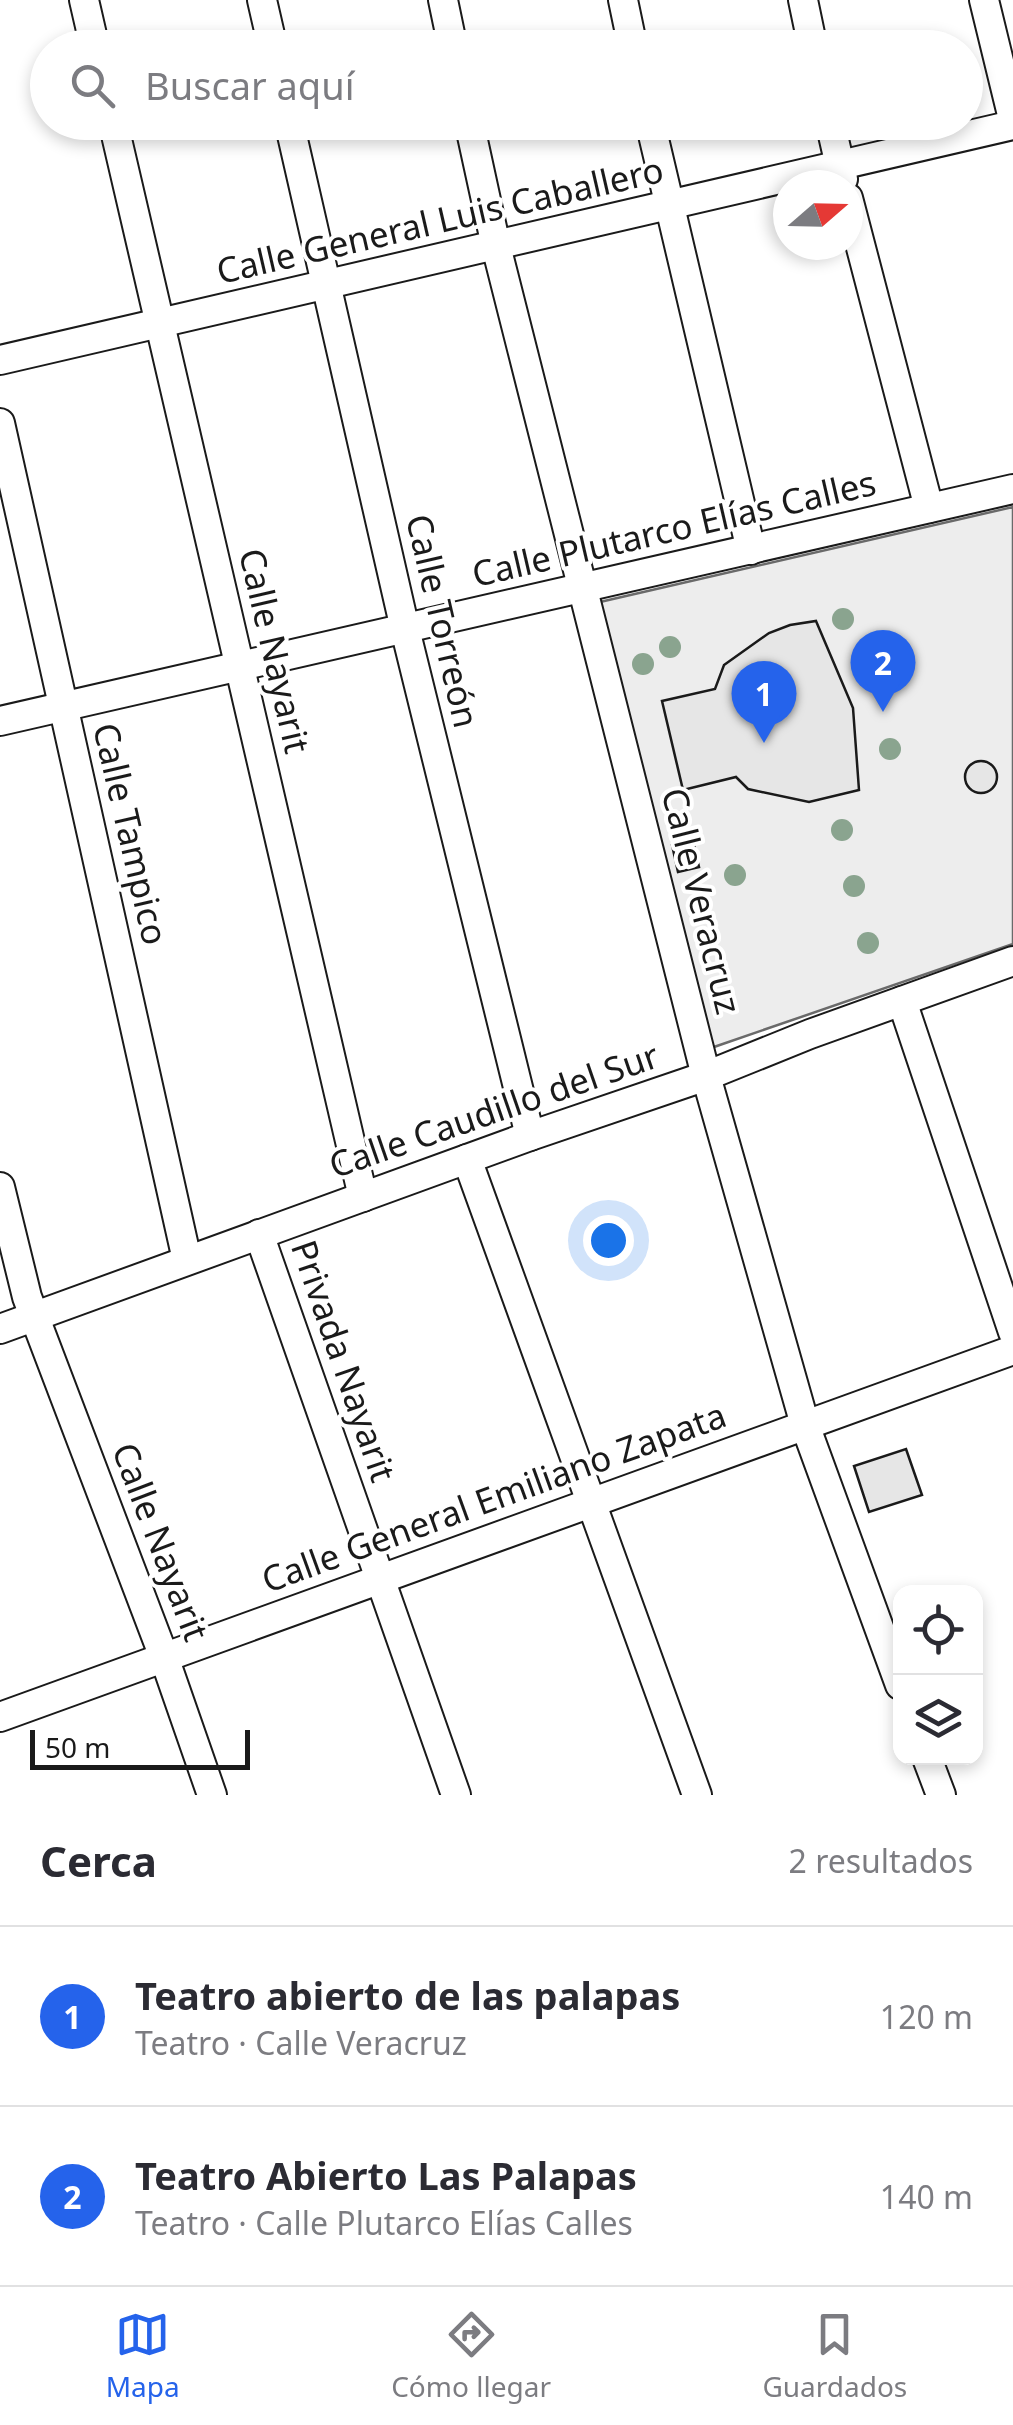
<!DOCTYPE html>
<html lang="es">
<meta charset="utf-8">
<style>
body{margin:0;font-family:"Noto Sans",sans-serif;background:#f2f2f3;color:#2b2b33}
.controls{position:absolute;right:30px;bottom:30px;display:grid;overflow:hidden;border-radius:20px;box-shadow:0 5px 15px #0003}
.controls button{width:90px;height:90px;display:grid;place-items:center;padding:0;border:0;border-bottom:2px solid #e1e1e2;background:#fff;color:#2b2b33;font:50px sans-serif}
.compass{position:absolute;left:773px;top:170px;width:90px;height:90px;border-radius:50%;background:#fff;box-shadow:0 5px 15px #0003;rotate:70deg}
.scale{position:absolute;left:30px;bottom:25px;width:220px;box-sizing:border-box;padding-left:10px;border:5px solid #1a1a1a;border-top:0;font-size:28px;line-height:35px;white-space:nowrap;color:#1a1a1a;-webkit-text-stroke:8px #fff;paint-order:stroke}
.you{position:absolute;left:608px;top:1240px;width:35px;height:35px;margin:-25px;border:8px solid #fff;border-radius:50%;background:#1a73e8;box-shadow:0 0 0 15px #1a73e833}
.badge{display:grid;place-items:center;width:65px;height:65px;border-radius:50%;background:#2563eb;color:#fff;font-size:32px;font-weight:700}
.pin{position:absolute;translate:-50% -82px;filter:drop-shadow(0 2px 5px #0008)}
.pin::after{content:'';position:absolute;top:52px;width:35px;height:30px;background:inherit;clip-path:polygon(0 0,100% 0,50% 100%)}
.list{margin:0;padding:0;list-style:none}
h2{display:flex;justify-content:space-between;align-items:center;height:130px;margin:0;padding:0 40px;font-size:42px}
h2 small{font-size:32px;font-weight:400;color:#7c7c81}
.list li{display:grid;grid-template-columns:65px 1fr auto;gap:30px;align-items:center;box-sizing:border-box;height:180px;padding:0 40px;border-top:2px solid #e1e1e2}
.list b{display:block;font-size:38px;white-space:nowrap}
.list p{margin:0;font-size:32px;white-space:nowrap;color:#7c7c81}
.list em{font-size:32px;font-style:normal;color:#7c7c81}
.icon{flex:none;width:55px;height:55px;fill:none;stroke:currentColor;stroke-width:2;stroke-linecap:round;stroke-linejoin:round}
.map{position:relative;flex:none;width:1013px;height:1795px;overflow:hidden}
.search{position:absolute;background:#fff;box-shadow:0 5px 15px #0003;left:30px;right:30px;top:30px;height:110px;display:flex;align-items:center;gap:25px;box-sizing:border-box;padding:0 35px;border-radius:55px;color:#7c7c81;font-size:38px}
.sheet{height:490px;background:#fff}
nav{display:flex;justify-content:space-around;align-items:center;box-sizing:border-box;height:140px;border-top:2px solid #e1e1e2;background:#fff;font-size:28px;color:#7c7c81}
nav a{display:grid;justify-items:center;gap:5px}
nav .on{color:#2563eb}
.map>svg:first-child{display:block}
</style>
<div class="map">
<svg width="1013" height="1795" viewBox="0 0 1013 1795">
<rect width="100%" height="100%" fill="#fff"/>
<path fill="#ededed" stroke="#6a6a6a" stroke-width="2.5" d="M1013 507V944L711 1048 600 602Z"/>
<g fill="#e6e6e6" stroke="#1a1a1a" stroke-width="2.5">
<path d="M816 621 853 708 859 790 809 802 748 789 736 777 683 790 662 701 715 689 724 665 769 633 790 625Z"/>
<circle cx="981" cy="777" r="16"/>
<path d="M693 840 699 867 678 872 672 845Z"/>
<path d="M906 1449 922 1495 869 1512 854 1466Z"/>
</g>
<g fill="none" stroke-linecap="round" stroke-linejoin="round">
<g stroke="#1a1a1a" stroke-width="32">
<g id="street">
<path d="M84 0 95 48"/>
<path d="M262 0 273 48"/>
<path d="M443 0 453 48"/>
<path d="M623 0 633 48"/>
<path d="M803 0 813 48"/>
<path d="M984 0 1013 119"/>
<path d="M113 122 363 1197"/>
<path d="M289 122 405 629 530 1136"/>
<path d="M469 122 496 246 706 1076 805 1425 900 1685"/>
<path d="M650 122 751 550"/>
<path d="M830 122 843 179"/>
<path d="M848 198 929 508"/>
<path d="M0 360 1013 125"/>
<path d="M0 423 187 1260"/>
<path d="M0 721 1013 489"/>
<path d="M902 1001 1013 1332"/>
<path d="M467 1159 697 1795"/>
<path d="M0 1187 27 1297 164 1657 212 1795"/>
<path d="M259 1234 456 1795"/>
<path d="M0 1329 530 1136 706 1076 810 1034 1013 961"/>
<path d="M0 1717 1013 1350"/>
<path d="M927 1758 941 1795"/>
</g>
</g>
<use href="#street" stroke="#fff" stroke-width="28"/>
</g>
<g fill="#8aa48f">
<circle cx="843" cy="619" r="11"/>
<circle cx="670" cy="647" r="11"/>
<circle cx="866" cy="655" r="11"/>
<circle cx="643" cy="664" r="11"/>
<circle cx="890" cy="749" r="11"/>
<circle cx="842" cy="830" r="11"/>
<circle cx="735" cy="875" r="11"/>
<circle cx="854" cy="886" r="11"/>
<circle cx="868" cy="943" r="11"/>
</g>
<g text-anchor="middle" stroke-width="8" stroke-linejoin="round" paint-order="stroke">
<g font-size="35" fill="#1a1a1a" stroke="#fff">
<text transform="translate(440 221) rotate(-13)" y="12">Calle General Luis Caballero</text>
<text transform="translate(674 529) rotate(-13)" y="12">Calle Plutarco Elías Calles</text>
<text transform="translate(442 621) rotate(77)" y="12">Calle Torreón</text>
<text transform="translate(274 651) rotate(77)" y="12">Calle Nayarit</text>
<text transform="translate(130 834) rotate(77)" y="12">Calle Tampico</text>
<text transform="translate(701 901) rotate(76)" y="12">Calle Veracruz</text>
<text transform="translate(494 1111) rotate(-19)" y="12">Calle Caudillo del Sur</text>
<text transform="translate(343 1361) rotate(71)" y="12">Privada Nayarit</text>
<text transform="translate(494 1498) rotate(-20)" y="12">Calle General Emiliano Zapata</text>
<text transform="translate(160 1542) rotate(69)" y="12">Calle Nayarit</text>
</g>
</g>
</svg>
<div class="controls">
<button><svg class="icon" aria-label="locate" viewBox="0 0 24 24"><circle cx="12" cy="12" r="6"/><path d="M12 2v4M12 18v4M2 12h4M18 12h4"/></svg></button>
<button><svg class="icon" aria-label="layers" viewBox="0 0 24 24"><path d="M12 4l9 5-9 5-9-5zM3 14l9 5 9-5"/></svg></button>
</div>
<svg class="compass" viewBox="-18 -18 36 36"><path d="M0-13l5 13h-10z" fill="#e53935"/><path d="M0 13l5-13h-10z" fill="#7c7c81"/></svg>
<div class="scale">50 m</div>
<div class="you"></div>
<div class="pin badge" style="left:764px;top:743px">1</div>
<div class="pin badge" style="left:883px;top:712px">2</div>
<div class="search"><svg class="icon" aria-label="search" viewBox="0 0 24 24"><circle cx="10" cy="10" r="6"/><path d="M15 15l6 6"/></svg>Buscar aquí</div>
</div>
<section class="sheet">
<h2>Cerca<small>2 resultados</small></h2>
<ul class="list">
<li><span class="badge">1</span><div><b>Teatro abierto de las palapas</b><p>Teatro · Calle Veracruz</p></div><em>120 m</em></li>
<li><span class="badge">2</span><div><b>Teatro Abierto Las Palapas</b><p>Teatro · Calle Plutarco Elías Calles</p></div><em>140 m</em></li>
</ul>
</section>
<nav>
<a class="on"><svg class="icon" aria-label="map" viewBox="0 0 24 24"><path d="M3 6l6-2 6 2 6-2v14l-6 2-6-2-6 2zM9 4v14M15 6v14"/></svg>Mapa</a>
<a><svg class="icon" aria-label="directions" viewBox="0 0 24 24"><path d="M12 3l9 9-9 9-9-9zM9 14v-3h6M13 9l2 2-2 2"/></svg>Cómo llegar</a>
<a><svg class="icon" aria-label="saved" viewBox="0 0 24 24"><path d="M7 4h10v16l-5-4-5 4z"/></svg>Guardados</a>
</nav>
